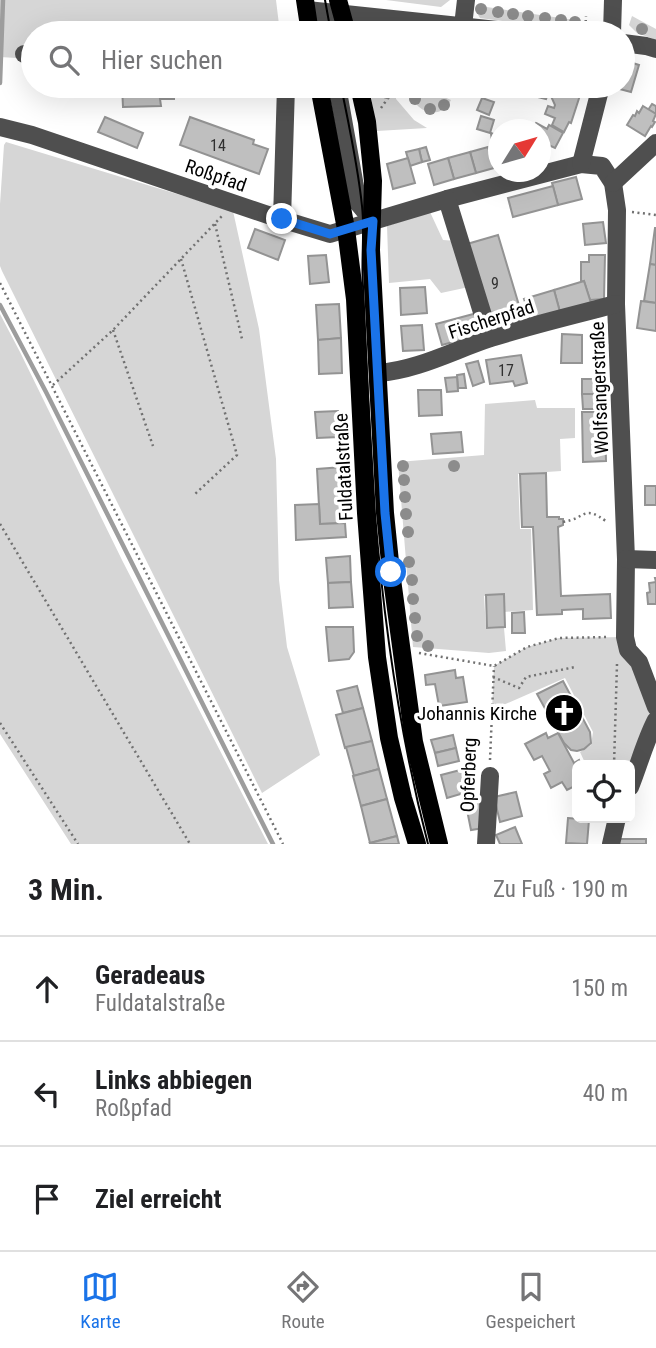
<!DOCTYPE html>
<html lang="de">
<meta charset="utf-8">
<style>
body{margin:0;font-family:"Roboto Condensed",sans-serif;background:#f6f6f6;color:#202124}
.controls{position:absolute;right:21px;bottom:21px;display:grid;overflow:hidden;border-radius:10px;box-shadow:0 7px 28px #0002}
.controls button{width:63px;height:63px;display:grid;place-items:center;padding:0;border:0;border-bottom:2px solid #e0e0e0;background:#fff;color:#202124;font:35px sans-serif}
.compass{position:absolute;left:488px;top:119px;width:63px;height:63px;border-radius:50%;background:#fff;box-shadow:0 7px 28px #0002;rotate:53deg}
.stop{position:absolute;width:21px;height:21px;margin:-16px;border:5px solid #1a73e8;border-radius:50%;background:#fff}
.stop.end{background:#1a73e8;border-color:#fff;box-shadow:0 2px 7px #0008}
.list{margin:0;padding:0;list-style:none}
h2{display:flex;justify-content:space-between;align-items:center;height:91px;margin:0;padding:0 28px;font-size:30px}
h2 small{font-size:23px;font-weight:400;color:#757577}
.list li{display:grid;grid-template-columns:46px 1fr auto;gap:21px;align-items:center;box-sizing:border-box;height:105px;padding:0 28px;border-top:2px solid #e0e0e0}
.list b{display:block;font-size:26px;white-space:nowrap}
.list p{margin:0;font-size:23px;white-space:nowrap;color:#757577}
.list em{font-size:23px;font-style:normal;color:#757577}
.icon{flex:none;width:38px;height:38px;fill:none;stroke:currentColor;stroke-width:2;stroke-linecap:round;stroke-linejoin:round}
.map{position:relative;flex:none;width:656px;height:844px;overflow:hidden}
.search{position:absolute;background:#fff;box-shadow:0 7px 28px #0002;left:21px;right:21px;top:21px;height:77px;display:flex;align-items:center;gap:18px;box-sizing:border-box;padding:0 24px;border-radius:38px;color:#757577;font-size:26px}
.sheet{height:406px;background:#fff}
nav{display:flex;justify-content:space-around;align-items:center;box-sizing:border-box;height:98px;border-top:2px solid #e0e0e0;background:#fff;font-size:19px;color:#757577}
nav a{display:grid;justify-items:center;gap:4px}
nav .on{color:#1a73e8}
.map>svg:first-child{display:block}
</style>
<div class="map">
<svg width="656" height="844" viewBox="0 0 656 844">
<rect width="100%" height="100%" fill="#fff"/>
<g fill="#d6d6d6">
<path d="M0 0H276L280 33H33V59L0 57Z"/>
<path d="M386 0H450L441 7Z"/>
<path d="M480 6 581 21 580 31 480 18 476 11Z"/>
<path d="M632 16 656 29V40L637 33 629 25Z"/>
<path d="M369 86H396V99L414 120 427 128 377 131Z"/>
<path d="M422 86H457L456 88 447 87 444 97 451 100C441 122 414 112 410 92L421 91Z"/>
<path d="M6 142 233 211 259 329 276 459 279 580 287 647 320 755 262 793 2 271 0 266V204L4 145Z"/>
<path d="M430 212 443 240 457 241 469 287 441 293 430 279 389 283 387 226Z"/>
<path d="M0 314 20 352 123 562 268 844H71L0 734Z"/>
<path d="M535 400 537 408H575V438L560 439 561 471 518 474 520 529H531L533 610 504 612 502 595 484 596 486 629 504 628 506 651 489 653 413 647 398 462 484 455 485 404Z"/>
<path d="M625 637 656 707 630 765H586L580 752 591 745 593 732 565 678 492 710 494 666 527 647 559 638Z"/>
</g>
<g fill="none" stroke-linecap="round" stroke-linejoin="round">
<g stroke="#9d9d9d" stroke-width="4.5">
<path d="M0 83 3 0"/>
<path d="M0 305 46 392 273 844"/>
</g>
</g>
<g fill="#bfbfbf" stroke="#939393" stroke-width="2">
<path d="M623 60 639 65 631 92 612 87 623 86Z"/>
<rect x="71" y="86" width="48" height="2"/>
<path d="M122 86H174V99H160L161 106 123 107Z"/>
<path d="M522 86H576V88L582 89 571 123 569 122 564 132 552 125 555 118 545 114 548 106 554 108 555 105 550 94H548L546 99 538 97 541 91 529 87 527 94 520 91Z"/>
<path d="M482 98 494 102 489 115 477 110Z"/>
<path d="M652 104 656 106V114L648 110Z"/>
<path d="M643 106 656 114 653 121 655 122 652 127 651 126 645 136 627 125 633 115 635 116 637 111 639 113Z"/>
<path d="M481 116 494 120 490 133 477 129Z"/>
<path d="M105 117 143 133 137 148 98 132Z"/>
<path d="M190 117 254 140 253 144 268 149 259 174 180 145Z"/>
<path d="M536 123 547 129 549 125 563 133 555 148 540 141V130H532Z"/>
<path d="M491 133 498 136V150L493 151Z"/>
<path d="M426 147 430 160 422 162 419 149Z"/>
<path d="M488 147 494 168 476 173 470 152Z"/>
<path d="M419 149 422 162 410 166 406 152Z"/>
<path d="M470 152 476 173 454 179 448 158Z"/>
<path d="M408 158 415 183 393 189 387 164Z"/>
<path d="M448 158 454 179 434 185 428 164Z"/>
<path d="M576 177 582 199 558 205 552 183Z"/>
<path d="M553 186 558 205 513 217 508 198Z"/>
<path d="M603 222 606 243 585 245 583 224Z"/>
<path d="M655 228H656V265L650 264Z"/>
<path d="M255 229 285 240 278 260 248 248Z"/>
<path d="M498 235 524 322 493 332 467 244Z"/>
<path d="M326 255 329 282 310 284 308 256Z"/>
<path d="M589 255H605L604 299 590 300 584 281 581 282V262H589Z"/>
<path d="M650 264 656 265V303L644 301Z"/>
<path d="M584 281 591 303 560 312 554 290Z"/>
<path d="M425 287 427 313 401 315 400 288Z"/>
<path d="M554 290 560 312 531 321 524 299Z"/>
<path d="M641 301 656 303V331L637 328Z"/>
<path d="M339 304 341 338 318 340 316 305Z"/>
<path d="M477 313 482 334 442 345 436 324Z"/>
<path d="M422 325 424 350 403 351 401 326Z"/>
<path d="M562 334 582 335V363H561Z"/>
<path d="M341 338 342 373 319 374 318 340Z"/>
<path d="M521 355 527 383 515 386 513 381 490 384 486 360Z"/>
<path d="M478 361 484 382 473 386 466 364Z"/>
<path d="M464 374 466 388H458L457 375Z"/>
<path d="M457 377 458 391 447 392 445 378Z"/>
<path d="M582 379H599L600 394H582Z"/>
<path d="M418 390H441L442 415 419 416Z"/>
<path d="M582 394H600V409H583Z"/>
<path d="M338 411 339 437 317 438 315 412Z"/>
<path d="M582 412H605L606 461 583 462Z"/>
<path d="M461 432 463 452 433 454 431 434Z"/>
<path d="M342 467 345 523 320 524 317 469Z"/>
<path d="M546 473 547 517H559V519H563V525L558 527 561 596 610 594 611 618 583 619V609L562 610V614L537 615 533 527H522L520 474Z"/>
<rect x="645" y="486" width="11" height="19"/>
<path d="M319 504 320 524 345 523 346 537 296 540 295 505Z"/>
<path d="M350 556 351 582 328 583 326 558Z"/>
<path d="M655 578H656V604H648L647 593 650 592 649 583 656 582Z"/>
<path d="M351 582 353 607 329 608 328 583Z"/>
<path d="M504 594 505 627 487 628 486 595Z"/>
<path d="M524 612 525 633H512V613Z"/>
<path d="M326 627H353L354 652 349 659 329 661Z"/>
<path d="M455 670 456 678 463 677 467 702 439 706 435 684 426 685 425 675Z"/>
<path d="M563 681 590 732 591 743 584 749 577 751 571 750 564 743 537 694Z"/>
<path d="M357 686 363 708 343 713 337 691Z"/>
<path d="M363 708 372 741 345 748 336 715Z"/>
<path d="M546 733 548 738 558 733 574 763 579 760 581 765H577V785L567 790 562 782 551 788 544 774 550 771 542 756 534 760 525 744Z"/>
<path d="M453 735 456 748 435 753 431 740Z"/>
<path d="M372 741 379 769 354 776 346 747Z"/>
<path d="M456 748 459 761 438 766 435 753Z"/>
<path d="M468 768 474 790 447 798 441 775Z"/>
<path d="M379 769 387 799 361 806 353 776Z"/>
<path d="M516 792 522 816 500 822 494 797Z"/>
<path d="M387 799 397 836 370 843 361 806Z"/>
<path d="M480 802 484 828 471 830 466 805Z"/>
<path d="M568 818 589 820 587 844 566 843Z"/>
<path d="M515 827 522 844H500L496 835Z"/>
<path d="M397 836 399 844H371L370 843Z"/>
<rect x="616" y="839" width="30" height="5"/>
</g>
<g fill="none" stroke-linecap="round" stroke-linejoin="round">
<g stroke="#717171" stroke-width="2.5" stroke-dasharray="2 3.5" stroke-linecap="butt">
<path d="M585 33 586 16"/>
<path d="M381 108 388 98 398 86"/>
<path d="M632 212 656 215"/>
<path d="M215 224 242 339"/>
<path d="M181 259 237 455 195 494"/>
<path d="M0 283 283 844"/>
<path d="M113 330 153 446"/>
<path d="M53 385 113 330 222 216"/>
<path d="M563 522C587 518 583 504 607 522"/>
<path d="M0 524 190 844"/>
<path d="M419 653 494 666 527 647 559 638 608 637"/>
<path d="M493 677 519 688 526 677 575 667"/>
<path d="M0 723 78 844"/>
<path d="M490 760 494 666"/>
<path d="M614 765 617 664"/>
</g>
<g stroke="#4f4f4f" stroke-width="18">
<path d="M307 10 525 33"/>
<path d="M307 10 326 33"/>
<path d="M463 26 466 0"/>
<path d="M612 33 613 0"/>
<path d="M623 43 646 46 656 49"/>
<path d="M24 54H33"/>
<path d="M337 86 358 203 373 221"/>
<path d="M0 127 32 135 274 217 330 234 447 199 581 164 602 166 613 183 617 210 616 304 626 559 625 637 628 650 639 662 656 707"/>
<path d="M581 164 601 86"/>
<path d="M613 183 656 143"/>
<path d="M447 199 490 338"/>
<path d="M282 219 286 86"/>
<path d="M378 373C418 370 454 350 491 338 532 325 575 315 616 304"/>
<path d="M626 559 656 560"/>
<path d="M630 787C639 765 645 741 656 720"/>
<path d="M486 844 490 776"/>
<path d="M611 844 617 818"/>
</g>
<g stroke="#000" stroke-width="18">
<path d="M305 0 310 33"/>
<path d="M338 0 347 33"/>
<path d="M319 86 346 229 355 299 366 513 377 657 389 738 403 798 417 844"/>
<path d="M359 86 367 122 373 181 371 250 385 513 391 572 414 742 439 844"/>
</g>
<g stroke="#000" stroke-width="2">
<path d="M325 0 331 33"/>
<path d="M341 86C349 126 358 166 362 206 365 232 361 259 363 286 366 362 370 438 375 514 384 625 400 736 428 844"/>
</g>
</g>
<g fill="#8c8c8c">
<circle cx="481" cy="9" r="6"/>
<circle cx="498" cy="12" r="6"/>
<circle cx="513" cy="14" r="6"/>
<circle cx="528" cy="16" r="6"/>
<circle cx="545" cy="18" r="6"/>
<circle cx="561" cy="20" r="6"/>
<circle cx="575" cy="22" r="6"/>
<circle cx="642" cy="29" r="6"/>
<circle cx="387" cy="93" r="6"/>
<circle cx="415" cy="99" r="6"/>
<circle cx="444" cy="105" r="6"/>
<circle cx="430" cy="109" r="6"/>
<circle cx="403" cy="466" r="6"/>
<circle cx="454" cy="466" r="6"/>
<circle cx="404" cy="480" r="6"/>
<circle cx="405" cy="497" r="6"/>
<circle cx="406" cy="514" r="6"/>
<circle cx="408" cy="532" r="6"/>
<circle cx="409" cy="562" r="6"/>
<circle cx="412" cy="580" r="6"/>
<circle cx="413" cy="599" r="6"/>
<circle cx="415" cy="618" r="6"/>
<circle cx="417" cy="636" r="6"/>
<circle cx="428" cy="646" r="6"/>
</g>
<g fill="none" stroke-linecap="round" stroke-linejoin="round">
<path stroke="#1a73e8" stroke-width="9" d="M282 219 330 234 373 221 371 250 385 513 391 572"/>
</g>
<defs>
<g id="church-disc" transform="scale(2.0125)"><circle r="9.5" fill="#000" stroke="#fff"/><path d="M-1.2-6h2.4v3.5h3.3v2.4h-3.3V6h-2.4V-.1h-3.3v-2.4h3.3Z" fill="#fff"/></g>
</defs>
<g fill-rule="evenodd">
<use href="#church-disc" x="564" y="713"/>
</g>
<g text-anchor="middle" stroke-width="7" stroke-linejoin="round" paint-order="stroke">
<g font-size="16" fill="#303030">
<text x="218" y="151">14</text>
<text x="495" y="289">9</text>
<text x="506" y="376">17</text>
</g>
<g font-size="19" fill="#000" stroke="#fff">
<text transform="translate(216 175) rotate(19)" y="7">Roßpfad</text>
<text transform="translate(491 319) rotate(-18)" y="7">Fischerpfad</text>
<text transform="translate(599 388) rotate(-92)" y="7">Wolfsangerstraße</text>
<text transform="translate(343 467) rotate(-93)" y="7">Fuldatalstraße</text>
<text transform="translate(468 775) rotate(-88)" y="7">Opferberg</text>
</g>
<g font-size="19" fill="#000" stroke="#fff" text-anchor="end">
<text x="537" y="720">Johannis Kirche</text>
</g>
</g>
</svg>
<div class="controls">
<button><svg class="icon" aria-label="locate" viewBox="0 0 24 24"><circle cx="12" cy="12" r="6"/><path d="M12 2v4M12 18v4M2 12h4M18 12h4"/></svg></button>
</div>
<svg class="compass" viewBox="-18 -18 36 36"><path d="M0-13l5 13h-10z" fill="#e53935"/><path d="M0 13l5-13h-10z" fill="#757577"/></svg>
<div class="stop" style="left:391px;top:572px"></div>
<div class="stop end" style="left:282px;top:219px"></div>
<div class="search"><svg class="icon" aria-label="search" viewBox="0 0 24 24"><circle cx="10" cy="10" r="6"/><path d="M15 15l6 6"/></svg>Hier suchen</div>
</div>
<section class="sheet">
<h2>3 Min.<small>Zu Fuß · 190 m</small></h2>
<ul class="list">
<li><svg class="icon" aria-label="ahead" viewBox="0 0 24 24"><path d="M12 20V5M6 11l6-6 6 6"/></svg><div><b>Geradeaus</b><p>Fuldatalstraße</p></div><em>150 m</em></li>
<li><svg class="icon" aria-label="left" viewBox="0 0 24 24"><path d="M17 20v-9H6M10 6l-5 5 5 5"/></svg><div><b>Links abbiegen</b><p>Roßpfad</p></div><em>40 m</em></li>
<li><svg class="icon" aria-label="arrive" viewBox="0 0 24 24"><path d="M6 21V4h12l-3 4 3 4H6"/></svg><div><b>Ziel erreicht</b></div></li>
</ul>
</section>
<nav>
<a class="on"><svg class="icon" aria-label="map" viewBox="0 0 24 24"><path d="M3 6l6-2 6 2 6-2v14l-6 2-6-2-6 2zM9 4v14M15 6v14"/></svg>Karte</a>
<a><svg class="icon" aria-label="directions" viewBox="0 0 24 24"><path d="M12 3l9 9-9 9-9-9zM9 14v-3h6M13 9l2 2-2 2"/></svg>Route</a>
<a><svg class="icon" aria-label="saved" viewBox="0 0 24 24"><path d="M7 4h10v16l-5-4-5 4z"/></svg>Gespeichert</a>
</nav>
